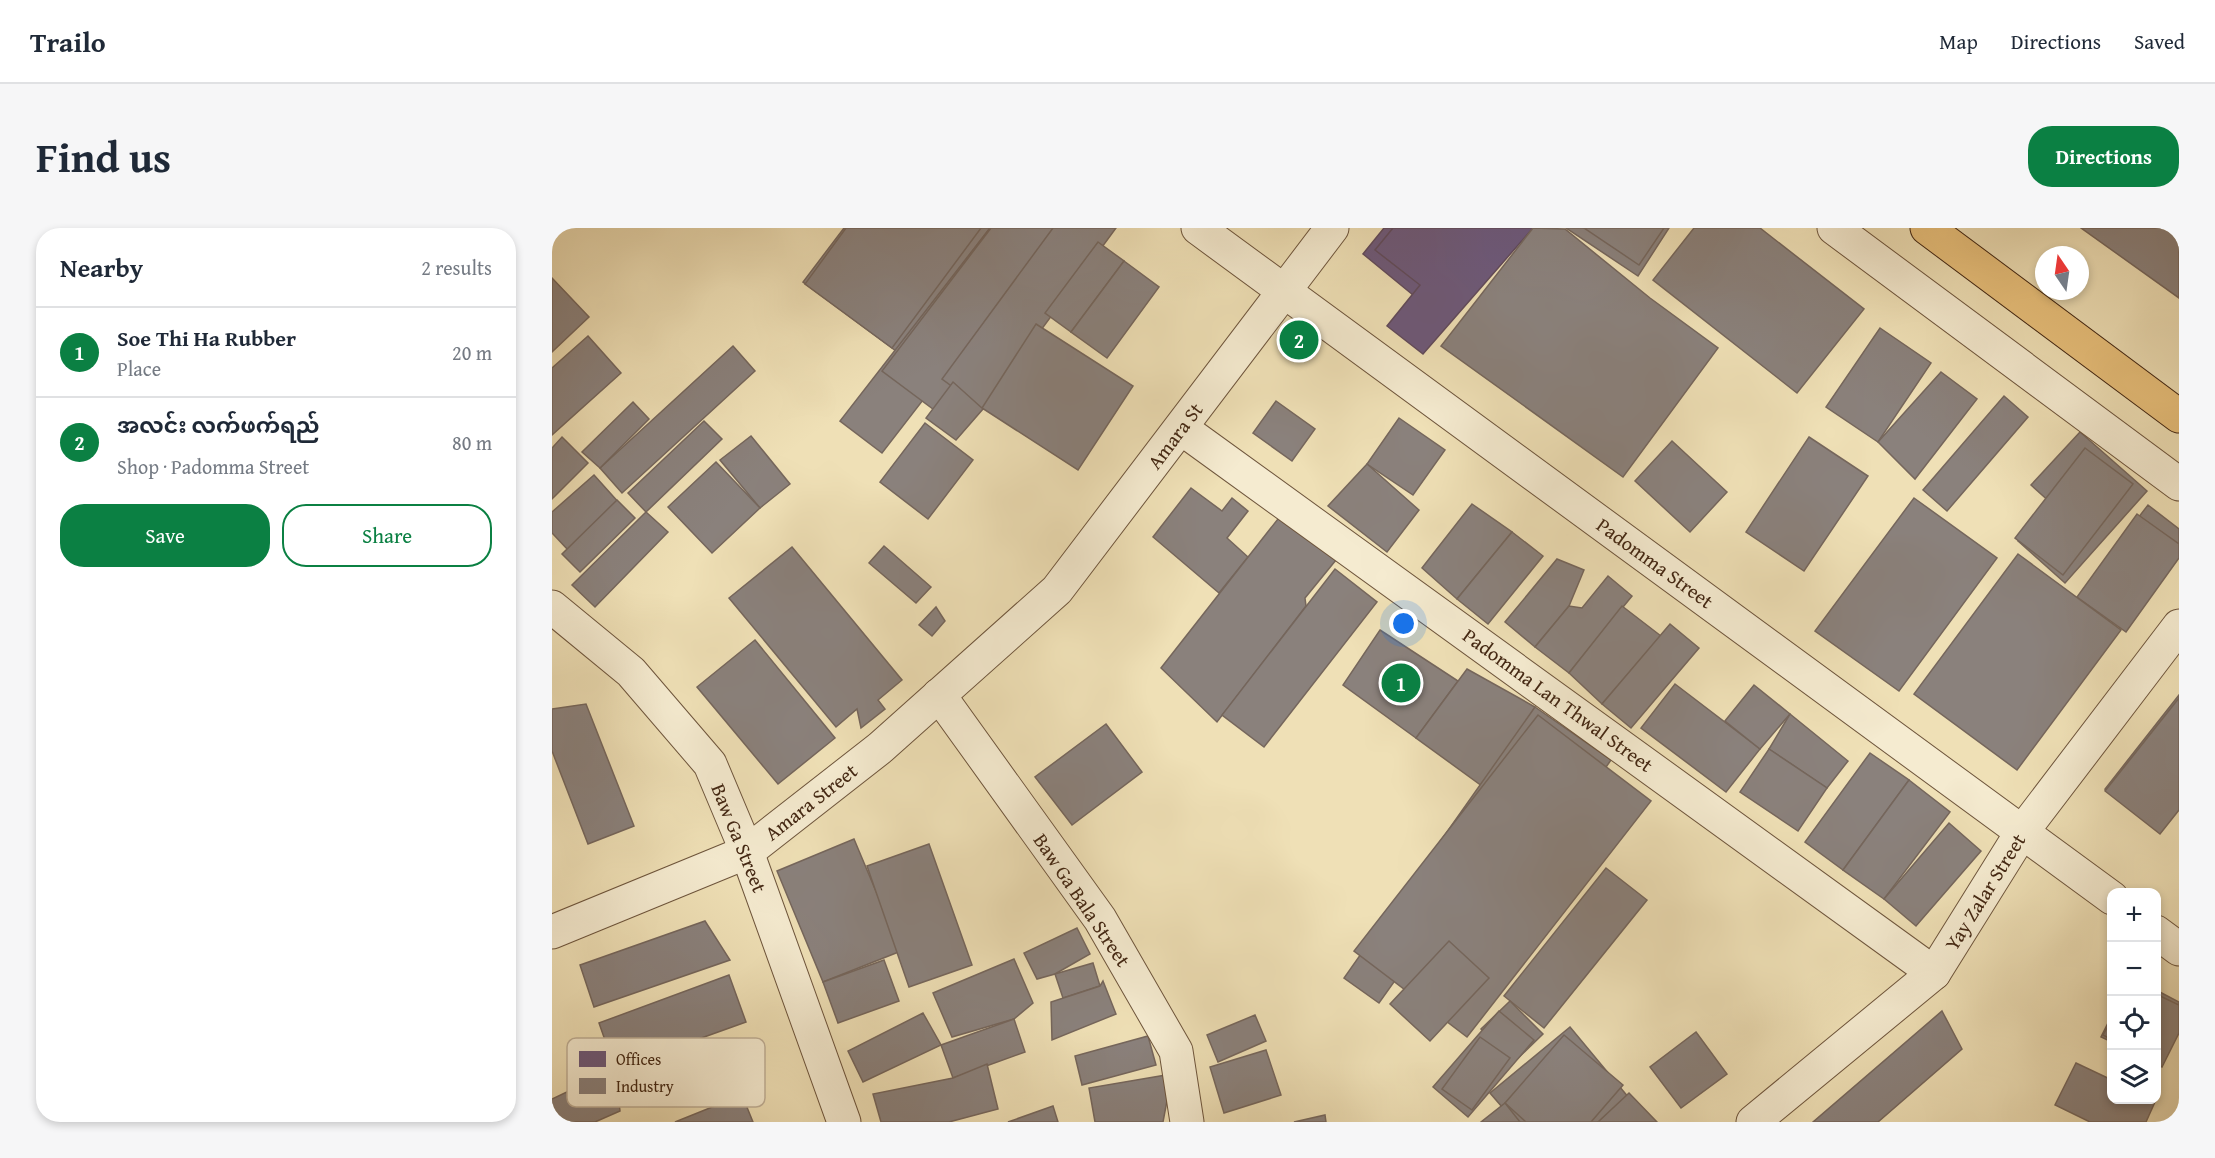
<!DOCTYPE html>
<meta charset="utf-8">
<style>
body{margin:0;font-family:"Gentium Book Plus","Noto Sans Myanmar",serif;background:#f6f6f7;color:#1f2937}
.controls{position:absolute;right:18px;bottom:18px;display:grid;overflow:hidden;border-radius:12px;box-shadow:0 3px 9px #0003}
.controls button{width:54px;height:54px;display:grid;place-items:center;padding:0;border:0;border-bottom:2px solid #e0e1e3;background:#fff;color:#1f2937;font:30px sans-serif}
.compass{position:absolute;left:1483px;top:18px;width:54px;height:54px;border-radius:50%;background:#fff;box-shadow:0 3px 9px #0003;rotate:347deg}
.you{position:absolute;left:852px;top:396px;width:21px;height:21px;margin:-15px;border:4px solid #fff;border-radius:50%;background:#1a73e8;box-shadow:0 0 0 9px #1a73e833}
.badge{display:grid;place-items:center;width:39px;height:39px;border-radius:50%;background:#0b8043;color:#fff;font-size:20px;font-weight:700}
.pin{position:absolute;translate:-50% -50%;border:3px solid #fff;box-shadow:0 2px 6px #0006}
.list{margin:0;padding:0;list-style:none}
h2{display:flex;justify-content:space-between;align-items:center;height:78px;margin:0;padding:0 24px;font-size:26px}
h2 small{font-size:20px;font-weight:400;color:#747a83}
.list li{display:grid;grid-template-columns:39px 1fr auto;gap:18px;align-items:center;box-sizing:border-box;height:90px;padding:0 24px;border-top:2px solid #e0e1e3}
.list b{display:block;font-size:22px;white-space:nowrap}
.list p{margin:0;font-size:20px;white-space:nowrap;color:#747a83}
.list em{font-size:20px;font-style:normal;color:#747a83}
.actions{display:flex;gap:12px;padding:18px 24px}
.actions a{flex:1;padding:14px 0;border:2px solid #0b8043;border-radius:24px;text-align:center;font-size:21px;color:#0b8043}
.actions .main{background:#0b8043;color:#fff}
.icon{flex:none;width:33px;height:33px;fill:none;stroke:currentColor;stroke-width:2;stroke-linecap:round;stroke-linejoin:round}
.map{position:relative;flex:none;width:1627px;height:894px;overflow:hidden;border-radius:24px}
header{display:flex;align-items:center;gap:36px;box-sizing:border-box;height:84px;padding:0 30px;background:#fff;border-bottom:2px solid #e0e1e3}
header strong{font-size:28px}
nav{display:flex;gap:33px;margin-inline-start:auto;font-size:21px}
.intro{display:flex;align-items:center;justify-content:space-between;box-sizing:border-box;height:144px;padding:0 36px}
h1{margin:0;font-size:42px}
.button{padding:15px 27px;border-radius:24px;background:#0b8043;color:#fff;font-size:21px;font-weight:700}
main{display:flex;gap:36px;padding:0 36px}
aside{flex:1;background:#fff;border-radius:24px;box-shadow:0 3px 9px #0003}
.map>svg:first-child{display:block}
</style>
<header>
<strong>Trailo</strong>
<nav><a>Map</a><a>Directions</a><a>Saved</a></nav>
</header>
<div class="intro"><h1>Find us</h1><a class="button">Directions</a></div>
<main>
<aside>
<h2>Nearby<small>2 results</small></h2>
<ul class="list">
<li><span class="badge">1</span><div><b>Soe Thi Ha Rubber</b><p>Place</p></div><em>20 m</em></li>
<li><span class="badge">2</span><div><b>အလင်း လက်ဖက်ရည်</b><p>Shop · Padomma Street</p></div><em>80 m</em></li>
</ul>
<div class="actions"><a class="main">Save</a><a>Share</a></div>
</aside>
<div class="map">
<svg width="1627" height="894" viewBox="0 0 1627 894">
<rect width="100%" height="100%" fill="#efe0b6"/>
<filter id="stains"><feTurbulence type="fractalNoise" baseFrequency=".00333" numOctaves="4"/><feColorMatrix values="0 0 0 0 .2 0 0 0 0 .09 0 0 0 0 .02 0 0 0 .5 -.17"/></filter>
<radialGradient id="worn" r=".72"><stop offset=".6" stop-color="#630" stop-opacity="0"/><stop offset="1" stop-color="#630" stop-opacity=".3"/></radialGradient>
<g fill="#6d597a" stroke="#604a5b" stroke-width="1.5">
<path d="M832 0H953L883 85 811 26Z"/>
<path d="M841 0H981L871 126 835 98 868 57 823 22Z"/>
</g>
<g fill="#8a817c" stroke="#75665c" stroke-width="1.5">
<path d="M292 0H438L344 123 251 54Z"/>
<path d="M294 0H429L340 120 253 56Z"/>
<path d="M438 0H504L330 225 288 193Z"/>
<path d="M439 0H544L397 193 330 143Z"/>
<path d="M501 0H564L431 181 390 151Z"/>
<path d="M981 0 1013 1 1098 70 1166 120 1071 249 889 118Z"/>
<path d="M1014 0H1117L1086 48Z"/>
<path d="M1032 0H1112L1087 37Z"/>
<path d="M1142 0H1208L1312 81 1245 165 1101 52Z"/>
<path d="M1529 0H1627V70Z"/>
<path d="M546 14 572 33 519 104 493 85Z"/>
<path d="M572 33 607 59 555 130 519 104Z"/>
<path d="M0 50 37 89 0 124Z"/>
<path d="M484 96 581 158 526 242 430 180Z"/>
<path d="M1328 100 1379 135 1326 214 1274 179Z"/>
<path d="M36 108 69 145 0 207V140Z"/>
<path d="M181 118 203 143 70 265 48 240Z"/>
<path d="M1389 144 1425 171 1363 251 1326 214Z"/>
<path d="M401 154 431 181 404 212 374 190Z"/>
<path d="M1452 168 1476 189 1395 283 1371 262Z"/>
<path d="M724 173 763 201 740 233 701 205Z"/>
<path d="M81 174 97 191 48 240 30 224Z"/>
<path d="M847 190 893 222 861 267 815 236Z"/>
<path d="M152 193 170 211 94 284 76 265Z"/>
<path d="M373 195 421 232 376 291 328 254Z"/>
<path d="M1528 204 1595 263 1513 355 1466 313 1500 276 1479 257Z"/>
<path d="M199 208 238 256 208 280 168 232Z"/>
<path d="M10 209 36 235 0 271V220Z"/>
<path d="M1257 209 1316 248 1252 343 1194 304Z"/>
<path d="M1120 213 1175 264 1138 304 1083 253Z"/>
<path d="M1533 220 1581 256 1511 347 1463 310Z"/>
<path d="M164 234 208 280 160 325 116 279Z"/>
<path d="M815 236 867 282 835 324 776 278Z"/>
<path d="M42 247 68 276 16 322 0 305V284Z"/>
<path d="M639 260 670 283 680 270 696 283 675 310 696 329 667 365 601 309Z"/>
<path d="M1362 270 1445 330 1347 463 1263 403Z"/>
<path d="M65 272 83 290 28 344 10 326Z"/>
<path d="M920 276 960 304 905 371 870 340Z"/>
<path d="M1596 277 1627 301V324L1572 395 1530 363Z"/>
<path d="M733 282 784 332 753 370 754 378 665 494 609 440Z"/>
<path d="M94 284 116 304 43 379 20 357Z"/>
<path d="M1585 286 1627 316V330L1574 404 1525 369Z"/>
<path d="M960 304 991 328 936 396 905 371Z"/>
<path d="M332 318 379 359 364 375 317 335Z"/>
<path d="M240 319 350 452 326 472 333 481 309 500 305 481 284 499 177 370Z"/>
<path d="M1466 326 1569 402 1465 542 1362 466Z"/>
<path d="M1005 331 1032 342 1017 378 983 419 953 394Z"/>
<path d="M783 341 825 374 712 519 670 487Z"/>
<path d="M1056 348 1080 368 1017 445 983 419 1017 378 1030 380Z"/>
<path d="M1070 378 1109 408 1050 476 1017 445Z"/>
<path d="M384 379 393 393 380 408 367 397Z"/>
<path d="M1118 396 1147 420 1079 500 1050 476Z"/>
<path d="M828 402 906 453 864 510 791 457Z"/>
<path d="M203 412 283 510 226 556 145 459Z"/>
<path d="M915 441 983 479 934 561 864 510Z"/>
<path d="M1123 456 1208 521 1174 564 1089 500Z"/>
<path d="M1202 457 1238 486 1208 521 1173 493Z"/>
<path d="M1627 467V569L1603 600 1553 561Z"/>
<path d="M1627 470V582L1608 606 1553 563Z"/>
<path d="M34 476 82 598 36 616 0 523V481Z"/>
<path d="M983 479 1059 532 927 720 886 692 827 775 792 750Z"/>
<path d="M1238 486 1296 533 1275 560 1217 521Z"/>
<path d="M986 487 1099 573 915 809 802 723Z"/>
<path d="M554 496 590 544 520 597 483 549Z"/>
<path d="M1217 521 1275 560 1246 603 1188 564Z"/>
<path d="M1318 525 1357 552 1291 642 1253 614Z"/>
<path d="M1357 552 1398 584 1332 671 1291 642Z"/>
<path d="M1397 595 1429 623 1364 698 1332 671Z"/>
<path d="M302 611 349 723 271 754 225 643Z"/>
<path d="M377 616 420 737 357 759 315 638Z"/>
<path d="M1054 640 1095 672 992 800 952 768Z"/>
<path d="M153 693 178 732 42 779 28 737Z"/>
<path d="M525 700 538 726 503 746 485 751 472 725Z"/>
<path d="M897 713 937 750 878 813 838 776Z"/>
<path d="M462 731 481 775 462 791 400 809 381 765Z"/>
<path d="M332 732 347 773 286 795 271 754Z"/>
<path d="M541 735 548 758 511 770 503 746Z"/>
<path d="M177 747 194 794 63 841 47 795Z"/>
<path d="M551 753 564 786 500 812 499 774 548 758Z"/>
<path d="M1604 762 1627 774V788L1604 829Z"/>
<path d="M1604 766 1627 777V805L1610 839 1604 836Z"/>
<path d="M958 773 991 806 962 834 929 801Z"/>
<path d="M947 783 982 812 916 889 881 859Z"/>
<path d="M1390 783 1410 821 1326 894H1261Z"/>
<path d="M371 785 389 817 311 854 296 823Z"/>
<path d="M703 787 714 813 666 834 655 807Z"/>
<path d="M1560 787V814L1549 809Z"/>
<path d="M462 791 473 824 401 850 389 817Z"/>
<path d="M1560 791V812L1551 807Z"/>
<path d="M1018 799 1097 894H963L938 865Z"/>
<path d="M1144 804 1175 846 1129 880 1098 839Z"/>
<path d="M1012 807 1071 857 1039 894H974L953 875Z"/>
<path d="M596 808 604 837 530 857 523 828Z"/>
<path d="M928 809 958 830 920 882 890 861Z"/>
<path d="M714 822 729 867 672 885 658 839Z"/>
<path d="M1524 835 1560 852V872H1598L1603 874 1594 894H1538L1503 877Z"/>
<path d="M435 836 446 881 397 894H329L321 866 401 850Z"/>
<path d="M63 841 68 883 43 894H0V871Z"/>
<path d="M620 846 611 894H543L537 860Z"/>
<path d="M1077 865 1105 894H1046Z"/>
<path d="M190 867 201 894H123Z"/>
<path d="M953 875 968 894H929Z"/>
<path d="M501 878 506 894H456Z"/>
<path d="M773 887 774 894H742Z"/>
</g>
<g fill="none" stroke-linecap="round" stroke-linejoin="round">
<g stroke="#6e553c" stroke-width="35">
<g id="minor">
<path d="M646 0 1560 670"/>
<path d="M1282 0 1627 256"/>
<path d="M629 200 1382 745"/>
<path d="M0 379 79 444 158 536 195 624 292 894"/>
<path d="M387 467 548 691 624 823 635 894"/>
<path d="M0 704 195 624 328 520 505 362 780 0"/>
<path d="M1604 704 1627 721"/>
<path d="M1201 894 1382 745 1470 604 1627 398"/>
</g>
</g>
<g stroke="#432713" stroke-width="35">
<path id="major" d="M1375 0 1627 188"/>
</g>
<use href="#minor" stroke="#f5ebd0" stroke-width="33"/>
<use href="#major" stroke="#e8c07b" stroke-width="33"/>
</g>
<g text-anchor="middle" stroke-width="6" stroke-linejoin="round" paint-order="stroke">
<g font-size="20" fill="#432713" stroke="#f5ebd0">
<text transform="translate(623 208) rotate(-53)" y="7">Amara St</text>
<text transform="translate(1103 335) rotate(36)" y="7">Padomma Street</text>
<text transform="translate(1006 472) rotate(36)" y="7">Padomma Lan Thwal Street</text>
<text transform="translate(259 574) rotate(-38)" y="7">Amara Street</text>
<text transform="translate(187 610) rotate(68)" y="7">Baw Ga Street</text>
<text transform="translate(1433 664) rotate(-58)" y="7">Yay Zalar Street</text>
<text transform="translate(530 672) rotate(56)" y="7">Baw Ga Bala Street</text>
</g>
</g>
<rect x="15" y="810" width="198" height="69" rx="9" fill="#f5ebd0" stroke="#c0b097" stroke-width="1.5"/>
<rect x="27" y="823" width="27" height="16" fill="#6d597a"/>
<rect x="27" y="850" width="27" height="16" fill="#8a817c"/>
<g font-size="16" fill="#432713">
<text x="64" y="837">Offices</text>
<text x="64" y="864">Industry</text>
</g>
<rect width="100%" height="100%" filter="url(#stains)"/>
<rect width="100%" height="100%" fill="url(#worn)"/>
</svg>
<div class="controls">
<button>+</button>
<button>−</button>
<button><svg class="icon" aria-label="locate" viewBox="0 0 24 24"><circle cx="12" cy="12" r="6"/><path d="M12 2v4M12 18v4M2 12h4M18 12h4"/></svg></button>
<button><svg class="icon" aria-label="layers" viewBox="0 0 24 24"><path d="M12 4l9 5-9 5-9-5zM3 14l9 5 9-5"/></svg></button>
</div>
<svg class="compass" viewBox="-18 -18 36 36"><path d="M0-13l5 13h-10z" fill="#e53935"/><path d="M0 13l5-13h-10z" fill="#747a83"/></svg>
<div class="you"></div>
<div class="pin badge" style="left:849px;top:455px">1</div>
<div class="pin badge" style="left:747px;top:112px">2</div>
</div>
</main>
